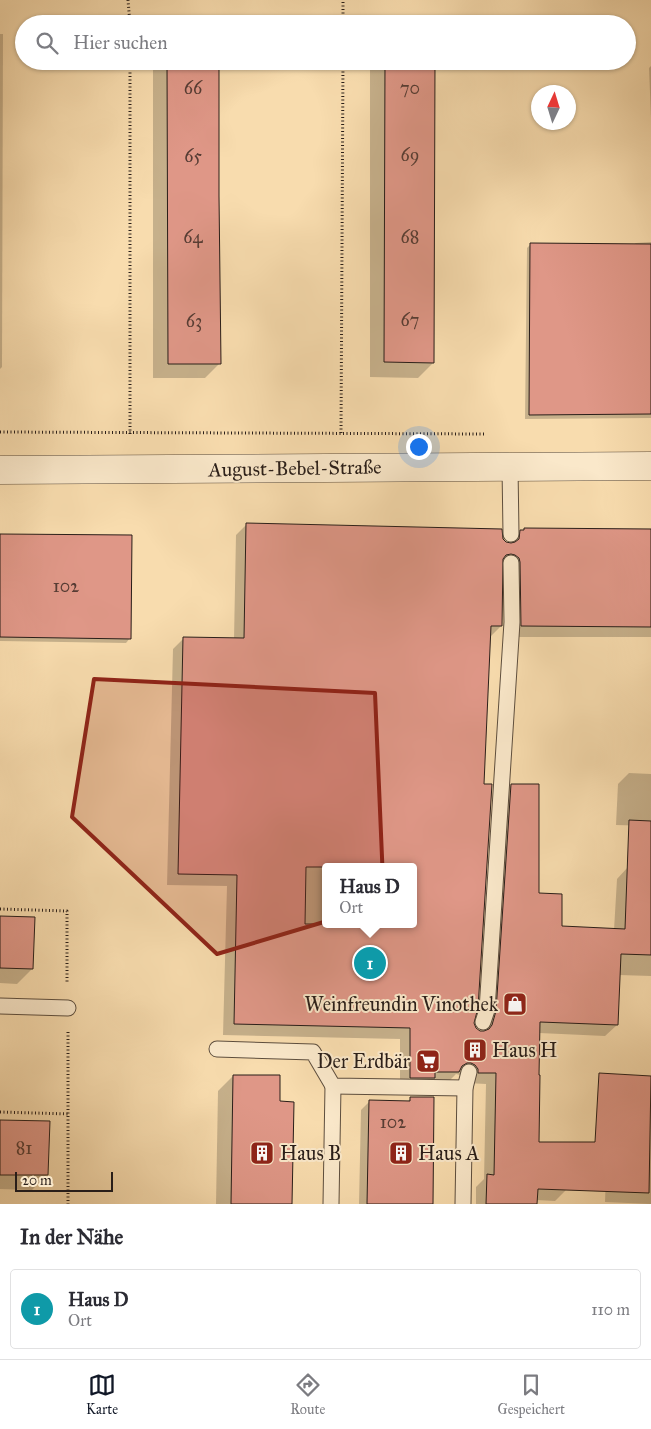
<!DOCTYPE html>
<html lang="de">
<meta charset="utf-8">
<style>
body{margin:0;font-family:"IM FELL Great Primer",serif;background:#f2f2f3;color:#2b2b33}
.compass{position:absolute;left:531px;top:85px;width:45px;height:45px;border-radius:50%;background:#fff;box-shadow:0 1px 4px #0004;rotate:4deg}
.scale{position:absolute;left:15px;bottom:12px;width:98px;box-sizing:border-box;padding-left:5px;border:2px solid #291e19;border-top:0;font-size:14px;line-height:18px;white-space:nowrap;color:#291e19;-webkit-text-stroke:4px #fae8ca;paint-order:stroke}
.you{position:absolute;left:418px;top:446px;width:18px;height:18px;margin:-12px;border:4px solid #fff;border-radius:50%;background:#1a73e8;box-shadow:0 0 0 8px #1a73e833}
.badge{display:grid;place-items:center;width:32px;height:32px;border-radius:50%;background:#111827;color:#fff;font-size:16px;font-weight:700}
.pin{position:absolute;translate:-50% -50%;border:2px solid #fff;box-shadow:0 1px 5px #0006}
.popup{position:absolute;left:322px;top:863px;width:95px;height:65px;box-sizing:border-box;display:grid;place-content:center;border-radius:5px;background:#fff;filter:drop-shadow(0 1px 4px #0005);font-size:16px;white-space:nowrap;color:#7c7c81}
.popup b{font-size:19px;color:#2b2b33}
.popup::after{content:'';position:absolute;left:50%;top:100%;margin-left:-10px;border:10px solid transparent;border-top-color:#fff}
.list{margin:0;padding:0;list-style:none}
h2{display:flex;justify-content:space-between;align-items:center;height:65px;margin:0;padding:0 20px;font-size:21px}
h2 small{font-size:16px;font-weight:400;color:#7c7c81}
.list li{display:grid;grid-template-columns:32px 1fr auto;gap:15px;align-items:center;box-sizing:border-box;height:80px;margin:0 10px 10px;padding:0 10px;border:1px solid #e1e1e2;border-radius:5px}
.list b{display:block;font-size:19px;white-space:nowrap}
.list p{margin:0;font-size:16px;white-space:nowrap;color:#7c7c81}
.list em{font-size:16px;font-style:normal;color:#7c7c81}
.icon{flex:none;width:28px;height:28px;fill:none;stroke:currentColor;stroke-width:2;stroke-linecap:round;stroke-linejoin:round}
.map{position:relative;flex:none;width:651px;height:1204px;overflow:hidden}
.search{position:absolute;background:#fff;box-shadow:0 1px 4px #0004;left:15px;right:15px;top:15px;height:55px;display:flex;align-items:center;gap:12px;box-sizing:border-box;padding:0 18px;border-radius:28px;color:#7c7c81;font-size:19px}
.sheet{height:155px;background:#fff}
nav{display:flex;justify-content:space-around;align-items:center;box-sizing:border-box;height:70px;border-top:1px solid #e1e1e2;background:#fff;font-size:14px;color:#7c7c81}
nav a{display:grid;justify-items:center;gap:2px}
nav .on{color:#111827}
.map>svg:first-child{display:block}
</style>
<div class="map">
<svg width="651" height="1204" viewBox="0 0 651 1204">
<rect width="100%" height="100%" fill="#f8dcae"/>
<filter id="stains"><feTurbulence type="fractalNoise" baseFrequency=".004" numOctaves="4"/><feColorMatrix values="0 0 0 0 .2 0 0 0 0 .09 0 0 0 0 .02 0 0 0 .5 -.17"/></filter>
<radialGradient id="worn" r=".72"><stop offset=".6" stop-color="#630" stop-opacity="0"/><stop offset="1" stop-color="#630" stop-opacity=".3"/></radialGradient>
<g fill="#0003" fill-rule="evenodd">
<path d="M0 34H3L2 367 0 369Z"/>
<path d="M153 61H218L220 363 205 378H153Z"/>
<path d="M370 61H434L433 363 418 378 370 377Z"/>
<path d="M651 66V118L649 68Z"/>
<path d="M651 242V418L525 419 527 248 531 244 633 245 636 243Z"/>
<path d="M247 524 502 540 509 544 510 542 521 531 651 530V637H510L504 565 500 564 501 626 490 637 472 1024 475 1029 483 1032 486 1023 500 797 511 785 538 894 561 928 614 930 617 879 628 867 651 869V976L619 975 617 1025 605 1036 539 1033 537 1143 566 1190 555 1201 536 1200V1204H476V1187L484 1179 486 1084 467 1083 464 1076 456 1074 447 1083 400 1088V1039L223 1035 227 886 167 885 173 649 184 638 234 639 236 535ZM326 867H414V924H326Z"/>
<path d="M0 535 130 638 126 643 0 641Z"/>
<path d="M629 773 651 774V826L616 825 618 784Z"/>
<path d="M0 918 32 969 17 984 0 983Z"/>
<path d="M620 1075 651 1077V1204L605 1202 609 1086Z"/>
<path d="M233 1076 278 1102 291 1204H216L218 1091Z"/>
<path d="M411 1098 431 1204H359L361 1110 369 1102H407Z"/>
<path d="M0 1121 47 1175 32 1190 0 1189Z"/>
</g>
<g fill="#df9787" stroke="#291e19" fill-rule="evenodd">
<path d="M167 61H219V196L221 364H168Z"/>
<path d="M385 61H435L434 363 384 362Z"/>
<path d="M530 243 651 244V414L529 415Z"/>
<path d="M246 523 502 529 503 539 506 542 511 543 515 542 519 539 520 530H524V528L651 529V627L521 626 520 562 519 558 515 555 511 554 506 555 503 559 502 626H491L484 784H492L478 1008 474 1023 476 1028 480 1031H484L489 1029 492 1025 496 1011 511 784H539V893L562 894V926L625 929 629 820 651 821V955L621 954 618 1025 540 1022 539 1075H540L539 1142H595L599 1073 651 1076 649 1193 538 1189 537 1204H486L487 1174 494 1175 496 1073H478V1069L475 1065 471 1063H467L462 1066 459 1072H435V1078H410V1028L234 1024 237 875 178 874 183 637 244 638ZM306 867H414V924H305Z"/>
<path d="M0 534 132 535 131 639 0 637Z"/>
<path d="M0 916 35 917 33 969 0 968Z"/>
<path d="M233 1075H280V1101L294 1102 292 1204H231Z"/>
<path d="M410 1097H434L433 1204H367L369 1100 410 1101Z"/>
<path d="M0 1120 50 1121 48 1175H0Z"/>
</g>
<g fill="none" stroke-linecap="round" stroke-linejoin="round">
<g stroke="#5d4e3e" stroke-width="17">
<g id="lane">
<path d="M510 467 511 534"/>
<path d="M0 1006 68 1008"/>
<path d="M483 1022 487 1010 512 622 511 563"/>
<path d="M217 1049 313 1052 333 1086 465 1088"/>
<path d="M331 1204 333 1086"/>
<path d="M463 1204 465 1088 469 1072"/>
</g>
</g>
<g stroke="#5d4e3e" stroke-width="29">
<path id="street" d="M0 470 651 466"/>
</g>
<g stroke="#291e19" stroke-width="3" stroke-dasharray="1 2.5" stroke-linecap="butt">
<path d="M128 0 130 24"/>
<path d="M343 24V0"/>
<path d="M0 432 484 434"/>
<path d="M341 433 343 61"/>
<path d="M130 434V61"/>
<path d="M0 909 67 911V983"/>
<path d="M68 1032V1204"/>
<path d="M0 1112 69 1114"/>
</g>
<use href="#lane" stroke="#fae8ca" stroke-width="15"/>
<use href="#street" stroke="#fae8ca" stroke-width="28"/>
</g>
<path fill="#8f2418" fill-opacity="0.2" stroke="#8f2418" stroke-width="4" stroke-linejoin="round" d="M94 679 375 693 384 904 217 954 72 817Z"/>
<defs>
<g id="shop-square" transform="scale(1.25)"><rect x="-9" y="-9" width="18" height="18" rx="4" fill="#8f2418" stroke="#fae8ca"/><path d="M-5-2.5h2.3a2.7 3.5 0 0 1 5.4 0H5L5.5 6h-11ZM-1.5-2.5h3a1.5 2.3 0 0 0-3 0Z" fill="#fff"/></g>
<g id="building-square" transform="scale(1.25)"><rect x="-9" y="-9" width="18" height="18" rx="4" fill="#8f2418" stroke="#fae8ca"/><path d="M-4-6H4V6H1V3H-1V6H-4ZM-2.5-4.3h1.7v1.8h-1.7ZM.8-4.3h1.7v1.8H.8ZM-2.5-1h1.7V.8h-1.7ZM.8-1h1.7V.8H.8Z" fill="#fff"/></g>
<g id="supermarket-square" transform="scale(1.25)"><rect x="-9" y="-9" width="18" height="18" rx="4" fill="#8f2418" stroke="#fae8ca"/><path d="M-6-5.5h2.5l.6 2H6L4.5 2H-2.5L-4.4-4H-6ZM-1.5 3.2a1.3 1.3 0 1 0 .1 0ZM3 3.2a1.3 1.3 0 1 0 .1 0Z" fill="#fff"/></g>
</defs>
<g fill-rule="evenodd">
<use href="#shop-square" x="515" y="1004"/>
<use href="#building-square" x="475" y="1050"/>
<use href="#supermarket-square" x="428" y="1061"/>
<use href="#building-square" x="262" y="1153"/>
<use href="#building-square" x="401" y="1153"/>
</g>
<g text-anchor="middle" stroke-width="4" stroke-linejoin="round" paint-order="stroke">
<g font-size="18" fill="#563c34">
<text x="193" y="94">66</text>
<text x="410" y="94">70</text>
<text x="410" y="161">69</text>
<text x="193" y="162">65</text>
<text x="193" y="243">64</text>
<text x="410" y="243">68</text>
<text x="410" y="326">67</text>
<text x="194" y="327">63</text>
<text x="66" y="592">102</text>
<text x="393" y="1128">102</text>
<text x="24" y="1154">81</text>
</g>
<g font-size="20" fill="#291e19" stroke="#fae8ca">
<text transform="translate(295 468) rotate(-1)" y="7">August-Bebel-Straße</text>
</g>
<g font-size="20" fill="#291e19" stroke="#fae8ca" text-anchor="start">
<text x="498" y="1011" text-anchor="end">Weinfreundin Vinothek</text>
<text x="492" y="1057">Haus H</text>
<text x="410" y="1068" text-anchor="end">Der Erdbär</text>
<text x="280" y="1160">Haus B</text>
<text x="418" y="1160">Haus A</text>
</g>
</g>
<rect width="100%" height="100%" filter="url(#stains)"/>
<rect width="100%" height="100%" fill="url(#worn)"/>
</svg>
<svg class="compass" viewBox="-18 -18 36 36"><path d="M0-13l5 13h-10z" fill="#e53935"/><path d="M0 13l5-13h-10z" fill="#7c7c81"/></svg>
<div class="scale">20 m</div>
<div class="you"></div>
<div class="pin badge" style="left:370px;top:963px;background:#0f9aa8">1</div>
<div class="popup"><b>Haus D</b>Ort</div>
<div class="search"><svg class="icon" aria-label="search" viewBox="0 0 24 24"><circle cx="10" cy="10" r="6"/><path d="M15 15l6 6"/></svg>Hier suchen</div>
</div>
<section class="sheet">
<h2>In der Nähe<small></small></h2>
<ul class="list">
<li><span class="badge" style="background:#0f9aa8">1</span><div><b>Haus D</b><p>Ort</p></div><em>110 m</em></li>
</ul>
</section>
<nav>
<a class="on"><svg class="icon" aria-label="map" viewBox="0 0 24 24"><path d="M3 6l6-2 6 2 6-2v14l-6 2-6-2-6 2zM9 4v14M15 6v14"/></svg>Karte</a>
<a><svg class="icon" aria-label="directions" viewBox="0 0 24 24"><path d="M12 3l9 9-9 9-9-9zM9 14v-3h6M13 9l2 2-2 2"/></svg>Route</a>
<a><svg class="icon" aria-label="saved" viewBox="0 0 24 24"><path d="M7 4h10v16l-5-4-5 4z"/></svg>Gespeichert</a>
</nav>
